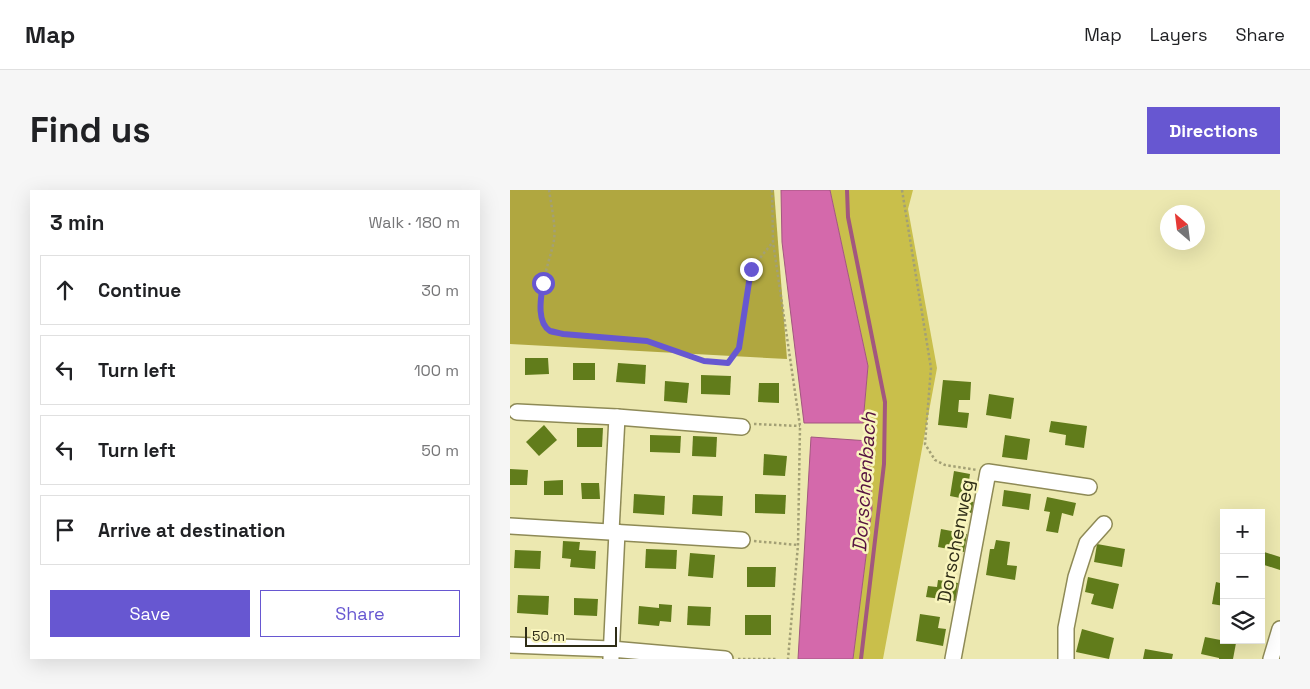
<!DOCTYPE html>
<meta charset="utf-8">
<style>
body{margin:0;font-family:"Space Grotesk",sans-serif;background:#f6f6f6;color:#202124}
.controls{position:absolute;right:15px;bottom:15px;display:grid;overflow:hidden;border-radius:0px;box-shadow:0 5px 20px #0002}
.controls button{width:45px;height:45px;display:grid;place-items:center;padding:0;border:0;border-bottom:1px solid #e0e0e0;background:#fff;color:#202124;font:25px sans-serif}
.compass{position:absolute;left:650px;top:15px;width:45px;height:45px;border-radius:50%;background:#fff;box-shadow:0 5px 20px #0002;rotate:332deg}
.scale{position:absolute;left:15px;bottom:12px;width:92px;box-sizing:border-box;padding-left:5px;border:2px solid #2f2d17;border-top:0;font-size:14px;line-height:18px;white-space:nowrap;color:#2f2d17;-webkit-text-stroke:4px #f9f5bd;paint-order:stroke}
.stop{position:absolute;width:15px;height:15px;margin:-11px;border:4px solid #6757d1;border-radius:50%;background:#fff}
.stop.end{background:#6757d1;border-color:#fff;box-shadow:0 1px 5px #0008}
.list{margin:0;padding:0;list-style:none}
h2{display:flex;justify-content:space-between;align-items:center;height:65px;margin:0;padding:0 20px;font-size:21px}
h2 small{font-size:16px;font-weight:400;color:#757577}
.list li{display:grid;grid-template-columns:32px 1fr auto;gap:15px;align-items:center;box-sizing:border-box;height:70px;margin:0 10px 10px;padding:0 10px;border:1px solid #e0e0e0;border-radius:0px}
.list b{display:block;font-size:19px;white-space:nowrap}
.list em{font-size:16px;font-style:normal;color:#757577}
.actions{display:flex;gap:10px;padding:15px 20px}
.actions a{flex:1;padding:11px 0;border:1px solid #6757d1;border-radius:0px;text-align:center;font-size:18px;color:#6757d1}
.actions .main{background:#6757d1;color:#fff}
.icon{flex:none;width:28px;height:28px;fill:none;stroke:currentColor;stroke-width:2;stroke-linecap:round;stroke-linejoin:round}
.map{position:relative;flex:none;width:770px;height:469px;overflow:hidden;border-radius:0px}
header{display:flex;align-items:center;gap:30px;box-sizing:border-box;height:70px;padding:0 25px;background:#fff;border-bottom:1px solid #e0e0e0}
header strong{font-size:24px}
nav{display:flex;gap:28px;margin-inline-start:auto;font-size:18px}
.intro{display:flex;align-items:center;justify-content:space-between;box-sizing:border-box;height:120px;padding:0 30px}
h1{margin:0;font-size:35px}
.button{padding:12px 22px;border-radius:0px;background:#6757d1;color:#fff;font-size:18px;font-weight:700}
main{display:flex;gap:30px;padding:0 30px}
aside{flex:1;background:#fff;border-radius:0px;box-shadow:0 5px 20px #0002}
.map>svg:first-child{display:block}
</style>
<header>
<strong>Map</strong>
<nav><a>Map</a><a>Layers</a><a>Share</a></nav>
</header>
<div class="intro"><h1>Find us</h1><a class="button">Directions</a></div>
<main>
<aside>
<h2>3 min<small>Walk · 180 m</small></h2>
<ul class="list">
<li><svg class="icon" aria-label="ahead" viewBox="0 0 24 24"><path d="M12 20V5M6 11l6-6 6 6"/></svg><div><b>Continue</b></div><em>30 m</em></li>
<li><svg class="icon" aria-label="left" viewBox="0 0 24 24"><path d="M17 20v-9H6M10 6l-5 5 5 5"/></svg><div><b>Turn left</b></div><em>100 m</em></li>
<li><svg class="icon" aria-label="left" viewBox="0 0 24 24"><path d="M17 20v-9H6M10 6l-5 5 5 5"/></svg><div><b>Turn left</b></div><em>50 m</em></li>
<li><svg class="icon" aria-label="arrive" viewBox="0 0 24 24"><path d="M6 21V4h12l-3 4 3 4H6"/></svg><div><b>Arrive at destination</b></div></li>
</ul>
<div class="actions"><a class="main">Save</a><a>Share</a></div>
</aside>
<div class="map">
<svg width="770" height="469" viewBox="0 0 770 469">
<rect width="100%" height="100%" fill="#ece8b0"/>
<path fill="#c9bf4b" d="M320 0H403L398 19 427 178 373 469H343L362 319 359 251 353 233 358 176Z"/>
<path fill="#b0a740" d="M0 0H264L277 169 0 154Z"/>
<g fill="#d469ab" stroke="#a2577f">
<path d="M271 0H320L358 176 353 233H294L272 52Z"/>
<path d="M301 247 359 251 362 319 343 469H288Z"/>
</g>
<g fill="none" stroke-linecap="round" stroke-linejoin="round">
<path stroke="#a2577f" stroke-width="4" d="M337 0 338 27 375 212 374 274 351 469"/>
</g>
<g fill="#617c1b">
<path d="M15 168H38L39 184 15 185Z"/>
<rect x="63" y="173" width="22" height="17"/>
<path d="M108 173 136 175 135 194 106 192Z"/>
<path d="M191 185 221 186 220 205 191 204Z"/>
<path d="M433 190 461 192 460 210H449L448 222 459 223 457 238 428 235Z"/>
<path d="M155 191 179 193 177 213 154 211Z"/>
<path d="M249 193H269V213L248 212Z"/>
<path d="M479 204 504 208 501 229 476 225Z"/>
<path d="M541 231 577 236 574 258 555 255 556 245 539 242Z"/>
<path d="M34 235 47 250 29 266 16 252Z"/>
<path d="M67 238H93L92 257H67Z"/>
<path d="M140 245 171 246 170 263 140 262Z"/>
<path d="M495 245 520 249 517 270 492 267Z"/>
<path d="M183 246 207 247 206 267 182 266Z"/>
<path d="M254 264 277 266 275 286 253 285Z"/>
<path d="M0 279 18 280 17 295H0Z"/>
<path d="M444 281 460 284 456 311 464 312 462 323 448 321 450 308 440 306Z"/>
<path d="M53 290V305H34V291Z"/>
<path d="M71 293H89L90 309H72Z"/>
<path d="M494 300 521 304 519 320 492 316Z"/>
<path d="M124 304 155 306 154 325 123 323Z"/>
<path d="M245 304 276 305 275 324 245 323Z"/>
<path d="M183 305 213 306 212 326 182 324Z"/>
<path d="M537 307 566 313 563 326 552 323 548 343 536 341 540 322 534 321Z"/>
<path d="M431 339 457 344 454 362 428 357Z"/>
<path d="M486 350 500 352 497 375 507 376 505 390 476 385 480 359H484Z"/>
<path d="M53 351 70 352 69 360 86 361 85 379 60 377 61 369 52 368Z"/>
<path d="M587 354 615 359 612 377 584 372Z"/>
<path d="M136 359 167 360 166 379 135 378Z"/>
<path d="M5 360 31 361 30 379 4 378Z"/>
<path d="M751 361 770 367V380L751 374Z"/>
<path d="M180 363 205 365 203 388 178 386Z"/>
<path d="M237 377H266L265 397H237Z"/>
<path d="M578 387 609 394 603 419 581 414 584 404 575 402Z"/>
<path d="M428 390 448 393 446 411 416 407 418 396 427 397Z"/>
<path d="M706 392 714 394V416L702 414Z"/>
<path d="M8 405 39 406 38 425 7 423Z"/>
<path d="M64 408 88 409 87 426 64 425Z"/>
<path d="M149 414 162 415 161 432 150 431 149 436 128 434 129 416 149 418Z"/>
<path d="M178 416 201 417 200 436 177 435Z"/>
<path d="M410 424 430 427 428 438 436 439 433 456 406 451Z"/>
<rect x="235" y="425" width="26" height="20"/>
<path d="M572 439 604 448 599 469 566 462Z"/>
<path d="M695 447 726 453 723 469H709V468L691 464Z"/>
<path d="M635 459 663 464 662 469H633Z"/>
</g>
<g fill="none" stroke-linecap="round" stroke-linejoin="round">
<g stroke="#8e8a56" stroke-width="18">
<g id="street">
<path d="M7 222 107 227 232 237"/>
<path d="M0 336 232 350"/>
<path d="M101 341 107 227"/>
<path d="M0 455 101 459 215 469"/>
<path d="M101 468 107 342"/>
<path d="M443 469 478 282 579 297"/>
<path d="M556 469V438L566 387 577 353 594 334"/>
<path d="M761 469 770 439"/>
</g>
</g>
<g stroke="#a3a075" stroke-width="2.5" stroke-dasharray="2.5 2.5" stroke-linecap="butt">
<path d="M39 0C41 14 46 36 44 50 40 73 19 120 39 139 42 142 48 143 53 144L137 151 194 171 218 173 229 158 241 79 263 52"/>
<path d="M262 0 263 52 290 236 288 355 278 469"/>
<path d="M392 0 421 178 415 254 425 270 435 275 467 280"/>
<path d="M244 234 290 236"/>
<path d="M244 351 288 355"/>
<path d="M228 469H266"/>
</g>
<use href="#street" stroke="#fff" stroke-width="15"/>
</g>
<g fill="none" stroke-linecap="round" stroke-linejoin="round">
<path stroke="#6757d1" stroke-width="6" d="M33 93C31 107 26 132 40 141 44 142 49 143 53 144L137 151 194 171 218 173 229 158 241 79"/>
</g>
<g text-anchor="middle" stroke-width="5" stroke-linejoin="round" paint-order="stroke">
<g font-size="19" fill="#2f2d17" stroke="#f9f5bd">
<text transform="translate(445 351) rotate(-79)" y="7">Dorschenweg</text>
</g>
<g font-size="20" font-style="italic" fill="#561240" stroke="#f9f5bd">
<text transform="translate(354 292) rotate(-86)" y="7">Dorschenbach</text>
</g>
</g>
</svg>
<div class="controls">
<button>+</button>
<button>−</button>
<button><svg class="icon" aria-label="layers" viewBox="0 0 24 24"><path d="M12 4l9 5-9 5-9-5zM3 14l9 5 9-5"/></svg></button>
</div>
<svg class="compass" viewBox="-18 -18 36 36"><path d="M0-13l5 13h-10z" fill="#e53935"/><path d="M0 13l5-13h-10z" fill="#757577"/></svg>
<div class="scale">50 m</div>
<div class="stop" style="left:33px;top:93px"></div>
<div class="stop end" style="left:241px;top:79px"></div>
</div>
</main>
